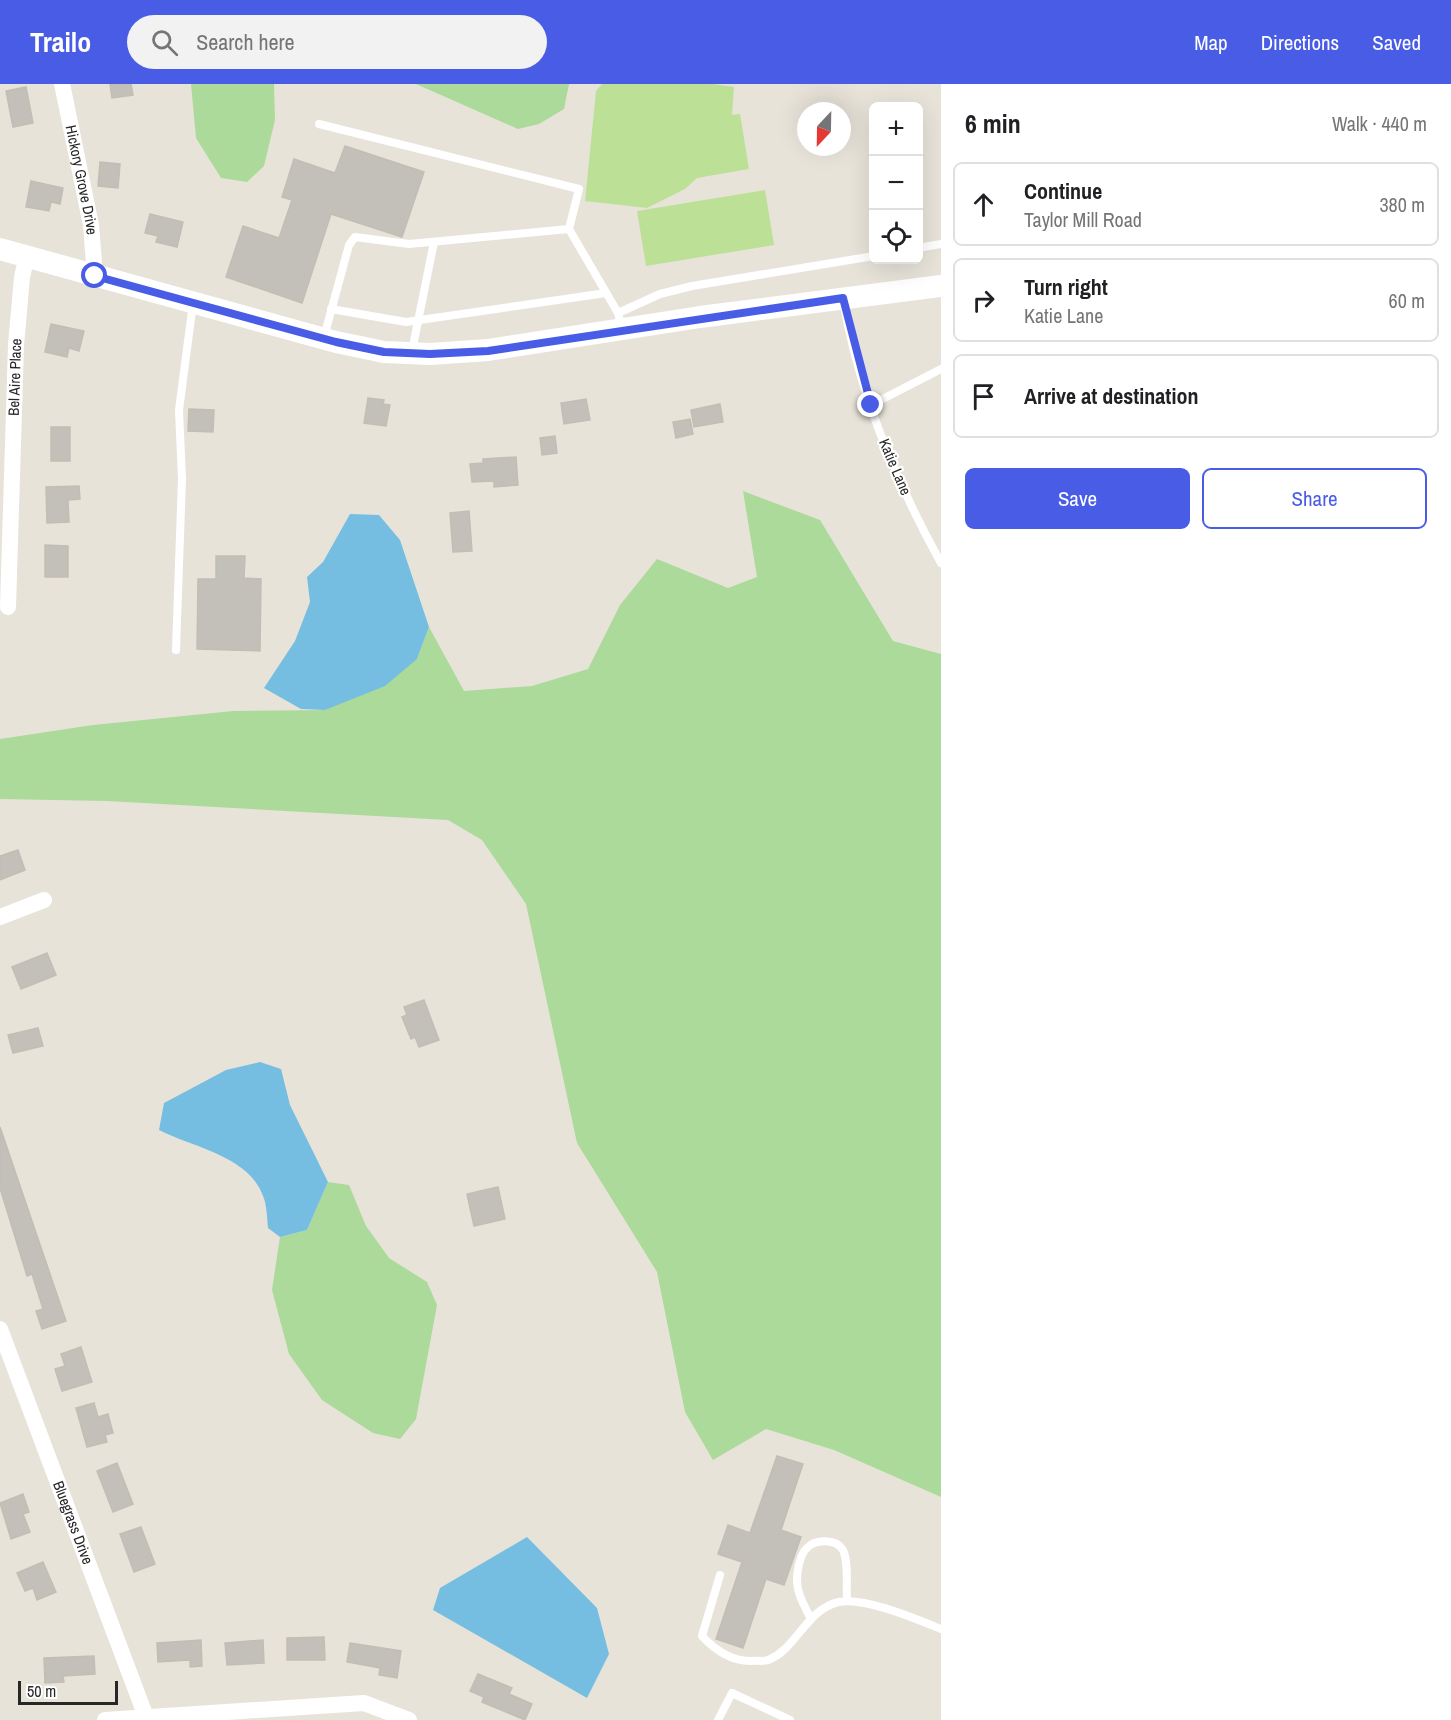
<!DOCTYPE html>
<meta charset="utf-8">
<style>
body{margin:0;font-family:"Archivo Narrow",sans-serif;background:#f2f2f2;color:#202124}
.controls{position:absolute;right:18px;top:18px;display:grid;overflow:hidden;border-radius:9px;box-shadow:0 6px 24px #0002}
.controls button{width:54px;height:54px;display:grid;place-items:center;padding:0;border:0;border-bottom:2px solid #e0e0e0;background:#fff;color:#202124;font:30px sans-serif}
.compass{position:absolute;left:797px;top:18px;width:54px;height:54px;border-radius:50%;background:#fff;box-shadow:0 6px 24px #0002;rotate:202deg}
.scale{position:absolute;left:18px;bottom:15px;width:100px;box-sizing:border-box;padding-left:6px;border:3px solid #272727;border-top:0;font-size:16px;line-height:21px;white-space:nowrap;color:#272727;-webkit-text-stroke:4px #fff;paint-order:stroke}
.stop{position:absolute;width:18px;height:18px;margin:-14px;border:4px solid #485ce6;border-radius:50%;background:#fff}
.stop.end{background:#485ce6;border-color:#fff;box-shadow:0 2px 6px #0008}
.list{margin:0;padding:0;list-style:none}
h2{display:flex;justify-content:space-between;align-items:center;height:78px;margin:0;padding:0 24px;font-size:26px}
h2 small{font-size:20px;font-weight:400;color:#757577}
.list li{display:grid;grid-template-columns:39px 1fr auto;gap:18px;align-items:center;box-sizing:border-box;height:84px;margin:0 12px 12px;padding:0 12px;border:2px solid #e0e0e0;border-radius:9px}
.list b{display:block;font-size:22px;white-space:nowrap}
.list p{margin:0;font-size:20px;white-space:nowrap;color:#757577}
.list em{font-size:20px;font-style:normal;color:#757577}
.actions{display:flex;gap:12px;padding:18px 24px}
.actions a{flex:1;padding:14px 0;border:2px solid #485ce6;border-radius:9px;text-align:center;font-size:21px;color:#485ce6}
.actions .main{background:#485ce6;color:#fff}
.icon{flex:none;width:33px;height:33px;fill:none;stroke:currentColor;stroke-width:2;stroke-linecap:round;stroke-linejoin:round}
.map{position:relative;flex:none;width:941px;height:1636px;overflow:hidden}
header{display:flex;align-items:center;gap:36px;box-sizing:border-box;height:84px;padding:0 30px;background:#485ce6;color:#fff}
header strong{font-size:28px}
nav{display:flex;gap:33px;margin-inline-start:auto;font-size:21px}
.search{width:420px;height:54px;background:#f2f2f2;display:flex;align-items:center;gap:15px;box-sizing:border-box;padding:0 21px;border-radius:33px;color:#757577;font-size:22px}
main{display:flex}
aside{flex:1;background:#fff}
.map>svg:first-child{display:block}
</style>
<header>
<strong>Trailo</strong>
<div class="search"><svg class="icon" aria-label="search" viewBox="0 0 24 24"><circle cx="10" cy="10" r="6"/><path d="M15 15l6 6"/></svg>Search here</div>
<nav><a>Map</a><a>Directions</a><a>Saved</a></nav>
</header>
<main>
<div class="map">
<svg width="941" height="1636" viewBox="0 0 941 1636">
<rect width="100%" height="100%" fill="#e8e3d9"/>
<g fill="#acda9a">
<path d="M191 0H274L275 36 264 82 247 98 221 94 196 54Z"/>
<path d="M416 0H569L564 25 539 40 518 45Z"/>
<path d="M743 407 820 436 893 557 941 570V1413L834 1366 766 1345 713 1376 685 1328 657 1188 577 1059 526 820 482 756 448 736 107 717 0 715V655L93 641 233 627 325 626 417 575 429 543 464 607 532 602 588 585 620 521 657 475 728 504 757 493Z"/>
<path d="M328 1098 349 1101 366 1142 389 1174 427 1198 437 1221 416 1335 400 1355 373 1349 322 1316 289 1270 272 1206 280 1153 307 1146Z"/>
</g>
<g fill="#bde097">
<path d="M602 0H713L734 3 732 31 740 30 749 85 697 94 685 105 647 124 585 117 596 7Z"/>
<path d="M765 106 774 161 646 182 637 127Z"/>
</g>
<g fill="#75bee1">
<path d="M350 430 379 431 400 456 429 543 417 575 385 602 325 626 301 625 264 604 295 557 310 518 307 493 323 478Z"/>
<path d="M260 978 281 985 290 1021 328 1098 307 1146 280 1153 268 1144C267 1134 267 1121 263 1112 249 1072 192 1063 159 1046L164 1019 226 986Z"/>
<path d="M527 1453 597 1524 609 1570 587 1614 433 1526 440 1504Z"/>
</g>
<g fill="#c3bfb9" stroke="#c3beb3" stroke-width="1.5">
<path d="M110 0H131L133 11 112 14Z"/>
<path d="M26 3 33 39 13 43 6 7Z"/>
<path d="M345 62 424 88 402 153 331 130 302 219 226 193 243 142 279 154 292 116 282 113 294 75 335 89Z"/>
<path d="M100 78 120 80 118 104 98 102Z"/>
<path d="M31 97 63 104 60 120 51 118 49 127 26 123Z"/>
<path d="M150 130 183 138 177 163 156 158 158 152 145 149Z"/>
<path d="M51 240 84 247 79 267 69 264 67 273 45 268Z"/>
<path d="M368 314 384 316 383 320 390 321 386 342 364 339Z"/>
<path d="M586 315 590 336 564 340 561 319Z"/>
<path d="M720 320 723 338 694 343 691 326Z"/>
<path d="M189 325 214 326 213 348 188 347Z"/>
<path d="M690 335 693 350 676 354 673 338Z"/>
<rect x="51" y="343" width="19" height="34"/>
<path d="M555 352 557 369 542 371 540 354Z"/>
<path d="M516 373 518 401 494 403V397L472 398 470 380 483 379V375Z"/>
<path d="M79 402 80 415 68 416 69 438 47 439 46 403Z"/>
<path d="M469 427 472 467 453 468 450 429Z"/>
<path d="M45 461 68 462V493H45Z"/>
<path d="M216 472H245L244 494 261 495 260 567 197 565 198 495H216Z"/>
<path d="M18 766 25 786 0 796V772Z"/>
<path d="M47 869 56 891 21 905 12 883Z"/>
<path d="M424 916 439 956 419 963 415 953 411 955 402 933 407 931 404 923Z"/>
<path d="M38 944 43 962 13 969 8 951Z"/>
<path d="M0 1043 66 1237 42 1245 36 1227 43 1225 32 1190 27 1192 0 1104Z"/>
<path d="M498 1103 505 1135 474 1142 467 1110Z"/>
<path d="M81 1263 92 1298 62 1307 55 1285 65 1282 61 1270Z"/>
<path d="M94 1319 98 1333 108 1330 113 1349 105 1351 107 1358 87 1363 76 1324Z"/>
<path d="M777 1372 803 1380 781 1446 801 1453 784 1501 766 1495 743 1564 716 1555 742 1478 718 1470 728 1441 750 1449Z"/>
<path d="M117 1379 133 1420 113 1428 97 1387Z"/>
<path d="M23 1410 29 1428 23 1430 30 1448 11 1455 0 1419Z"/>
<path d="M141 1443 155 1480 134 1488 120 1450Z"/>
<path d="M43 1478 56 1508 37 1516 33 1504 25 1507 17 1489Z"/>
<path d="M324 1553 325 1576H287V1554Z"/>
<path d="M201 1556 202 1582 190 1583V1576L158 1578 157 1559Z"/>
<path d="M263 1556 264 1579 227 1581 225 1559Z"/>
<path d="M350 1559 401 1567 397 1594 379 1591 380 1584 347 1578Z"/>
<path d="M94 1572 95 1590 63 1592 64 1598 45 1599 44 1574Z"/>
<path d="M478 1590 512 1604 509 1610 532 1620 525 1636 482 1618 484 1613 470 1607Z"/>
</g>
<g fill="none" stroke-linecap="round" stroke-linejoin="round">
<g stroke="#fff" stroke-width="8">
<path d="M319 40 579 105 569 145 618 229 622 245"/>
<path d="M918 164 941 160"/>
<path d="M843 216C859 308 896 398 941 479"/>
<path d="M331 225 406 238 606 209"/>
<path d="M618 229 660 210 692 202 874 172"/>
<path d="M324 253 349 161 355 153 409 160 569 145"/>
<path d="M412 267 434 158"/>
<path d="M871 321 941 285"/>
<path d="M176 566 182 395 179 326 193 219"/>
<path d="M720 1491 702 1552C715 1566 730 1577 750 1577 755 1576 763 1578 768 1576 797 1565 806 1525 839 1518 865 1513 916 1535 941 1545"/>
<path d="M811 1535C805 1523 797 1510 797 1496 797 1487 800 1471 806 1465 814 1455 836 1454 843 1466 849 1479 846 1503 847 1517"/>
<path d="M718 1636 732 1609 790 1636"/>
</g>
<g stroke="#fff" stroke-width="16">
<path id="s1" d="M62 0 91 141 95 192"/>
<path id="s2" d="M8 523 16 261 22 193 27 172"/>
<path d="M0 833 44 816"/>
<path id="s3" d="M0 1245 146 1633"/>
<path d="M105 1636 364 1619 409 1636"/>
</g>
<path stroke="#fff" stroke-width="22" d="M0 165 336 258 384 268 430 270 488 266 700 233 941 202"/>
</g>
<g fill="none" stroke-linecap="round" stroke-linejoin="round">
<path stroke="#485ce6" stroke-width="8" d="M95 192 336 258 384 268 430 270 488 267 843 214 871 321"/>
</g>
<g text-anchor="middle" stroke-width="4.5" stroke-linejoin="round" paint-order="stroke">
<g font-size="15" fill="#272727" stroke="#fff">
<text dy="5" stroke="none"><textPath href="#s1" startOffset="98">Hickory Grove Drive</textPath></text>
<text dy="5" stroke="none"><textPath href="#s2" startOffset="230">Bel Aire Place</textPath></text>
<text transform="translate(895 383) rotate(67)" y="5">Katie Lane</text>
<text dy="5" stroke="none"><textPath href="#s3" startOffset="207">Bluegrass Drive</textPath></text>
</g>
</g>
</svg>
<div class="controls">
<button>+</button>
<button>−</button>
<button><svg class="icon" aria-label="locate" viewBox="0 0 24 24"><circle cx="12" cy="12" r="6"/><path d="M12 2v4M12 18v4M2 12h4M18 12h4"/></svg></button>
</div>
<svg class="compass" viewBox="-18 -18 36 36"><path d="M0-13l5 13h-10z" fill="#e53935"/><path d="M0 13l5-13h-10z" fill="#757577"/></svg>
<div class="scale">50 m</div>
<div class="stop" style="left:95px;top:192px"></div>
<div class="stop end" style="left:871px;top:321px"></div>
</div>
<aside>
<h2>6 min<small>Walk · 440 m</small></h2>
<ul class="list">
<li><svg class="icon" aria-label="ahead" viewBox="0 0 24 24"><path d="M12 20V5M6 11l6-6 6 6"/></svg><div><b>Continue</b><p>Taylor Mill Road</p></div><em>380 m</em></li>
<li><svg class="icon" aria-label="right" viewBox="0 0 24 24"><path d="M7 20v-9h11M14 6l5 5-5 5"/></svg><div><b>Turn right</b><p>Katie Lane</p></div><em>60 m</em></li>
<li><svg class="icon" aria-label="arrive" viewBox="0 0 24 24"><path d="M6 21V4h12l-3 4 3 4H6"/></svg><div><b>Arrive at destination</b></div></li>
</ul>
<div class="actions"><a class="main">Save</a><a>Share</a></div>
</aside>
</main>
